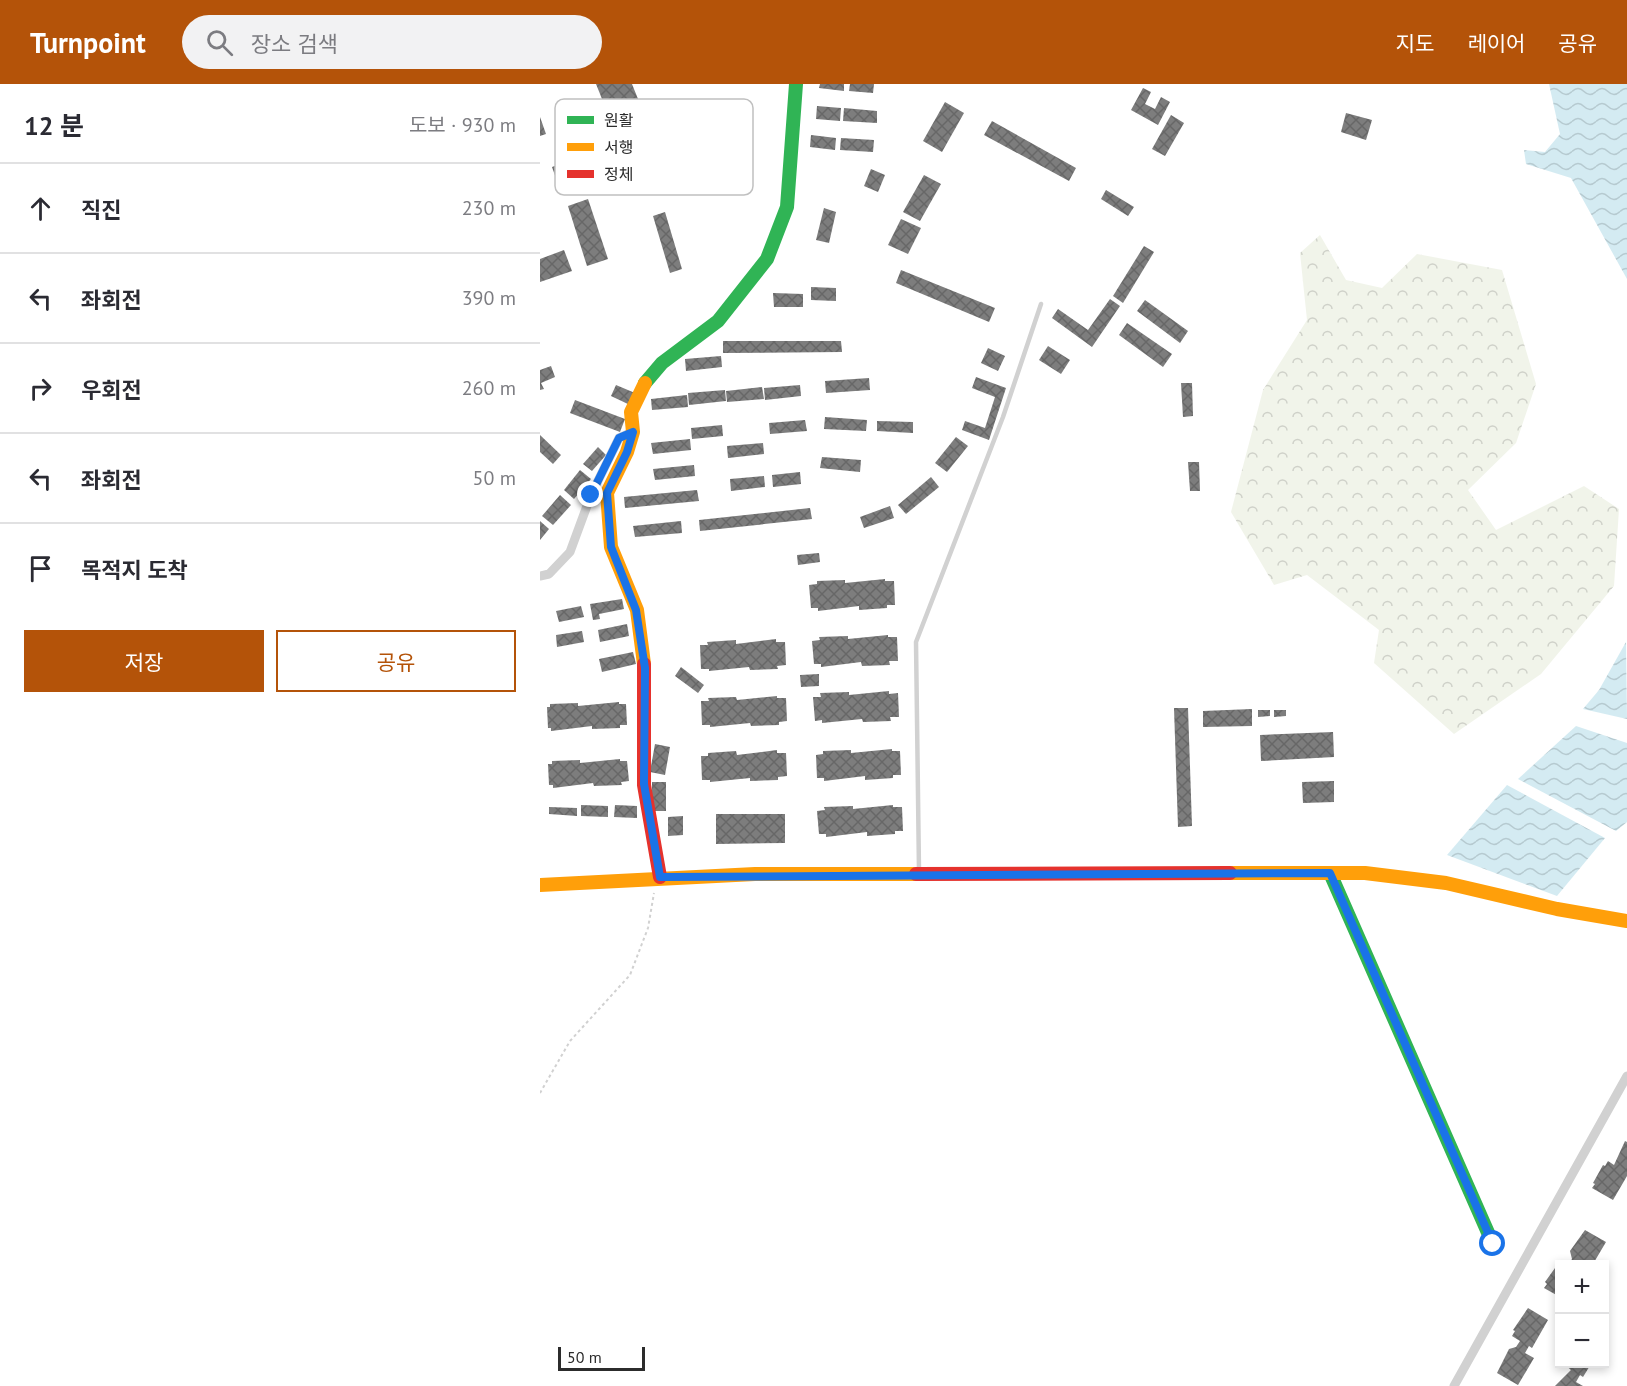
<!DOCTYPE html>
<html lang="ko">
<meta charset="utf-8">
<style>
body{margin:0;font-family:"PT Sans","Noto Sans KR",sans-serif;background:#f2f2f3;color:#2b2b33}
.controls{position:absolute;right:18px;bottom:18px;display:grid;overflow:hidden;border-radius:0px;box-shadow:0 3px 9px #0003}
.controls button{width:54px;height:54px;display:grid;place-items:center;padding:0;border:0;border-bottom:2px solid #e1e1e2;background:#fff;color:#2b2b33;font:30px sans-serif}
.scale{position:absolute;left:18px;bottom:15px;width:87px;box-sizing:border-box;padding-left:6px;border:3px solid #2c2c2c;border-top:0;font-size:16px;line-height:21px;white-space:nowrap;color:#2c2c2c;-webkit-text-stroke:4px #fff;paint-order:stroke}
.stop{position:absolute;width:18px;height:18px;margin:-14px;border:4px solid #1a73e8;border-radius:50%;background:#fff}
.stop.end{background:#1a73e8;border-color:#fff;box-shadow:0 2px 6px #0008}
.list{margin:0;padding:0;list-style:none}
h2{display:flex;justify-content:space-between;align-items:center;height:78px;margin:0;padding:0 24px;font-size:26px}
h2 small{font-size:20px;font-weight:400;color:#7c7c81}
.list li{display:grid;grid-template-columns:39px 1fr auto;gap:18px;align-items:center;box-sizing:border-box;height:90px;padding:0 24px;border-top:2px solid #e1e1e2}
.list b{display:block;font-size:22px;white-space:nowrap}
.list em{font-size:20px;font-style:normal;color:#7c7c81}
.actions{display:flex;gap:12px;padding:18px 24px}
.actions a{flex:1;padding:14px 0;border:2px solid #b45309;border-radius:0px;text-align:center;font-size:21px;color:#b45309}
.actions .main{background:#b45309;color:#fff}
.icon{flex:none;width:33px;height:33px;fill:none;stroke:currentColor;stroke-width:2;stroke-linecap:round;stroke-linejoin:round}
.map{position:relative;flex:none;width:1087px;height:1302px;overflow:hidden}
header{display:flex;align-items:center;gap:36px;box-sizing:border-box;height:84px;padding:0 30px;background:#b45309;color:#fff}
header strong{font-size:28px}
nav{display:flex;gap:33px;margin-inline-start:auto;font-size:21px}
.search{width:420px;height:54px;background:#f2f2f3;display:flex;align-items:center;gap:15px;box-sizing:border-box;padding:0 21px;border-radius:33px;color:#7c7c81;font-size:22px}
main{display:flex}
aside{flex:1;background:#fff}
.map>svg:first-child{display:block}
</style>
<header>
<strong>Turnpoint</strong>
<div class="search"><svg class="icon" aria-label="search" viewBox="0 0 24 24"><circle cx="10" cy="10" r="6"/><path d="M15 15l6 6"/></svg>장소 검색</div>
<nav><a>지도</a><a>레이어</a><a>공유</a></nav>
</header>
<main>
<aside>
<h2>12 분<small>도보 · 930 m</small></h2>
<ul class="list">
<li><svg class="icon" aria-label="ahead" viewBox="0 0 24 24"><path d="M12 20V5M6 11l6-6 6 6"/></svg><div><b>직진</b></div><em>230 m</em></li>
<li><svg class="icon" aria-label="left" viewBox="0 0 24 24"><path d="M17 20v-9H6M10 6l-5 5 5 5"/></svg><div><b>좌회전</b></div><em>390 m</em></li>
<li><svg class="icon" aria-label="right" viewBox="0 0 24 24"><path d="M7 20v-9h11M14 6l5 5-5 5"/></svg><div><b>우회전</b></div><em>260 m</em></li>
<li><svg class="icon" aria-label="left" viewBox="0 0 24 24"><path d="M17 20v-9H6M10 6l-5 5 5 5"/></svg><div><b>좌회전</b></div><em>50 m</em></li>
<li><svg class="icon" aria-label="arrive" viewBox="0 0 24 24"><path d="M6 21V4h12l-3 4 3 4H6"/></svg><div><b>목적지 도착</b></div></li>
</ul>
<div class="actions"><a class="main">저장</a><a>공유</a></div>
</aside>
<div class="map">
<svg width="1087" height="1302" viewBox="0 0 1087 1302">
<defs>
<pattern id="forest-crowns" width="20" height="18" patternUnits="userSpaceOnUse" patternTransform="scale(1.5)"><rect width="20" height="18" fill="#f1f4ea"/><path d="M2 6a3 3 0 1 1 6 0M12 15a3 3 0 1 1 6 0" fill="none" stroke="#cfd1c9"/></pattern>
<pattern id="water-waves" width="16" height="10" patternUnits="userSpaceOnUse" patternTransform="scale(1.5)"><rect width="16" height="10" fill="#d4ebf2"/><path d="M0 5q4-4 8 0t8 0" fill="none" stroke="#b6cad0"/></pattern>
<pattern id="building-cross-hatch" width="8" height="8" patternUnits="userSpaceOnUse" patternTransform="scale(1.5)"><rect width="8" height="8" fill="#7d7d7d"/><path d="M0 0l8 8M0 8l8-8" fill="none" stroke="#676767"/></pattern>
</defs>
<rect width="100%" height="100%" fill="#fff"/>
<path fill="url(#forest-crowns)" d="M780 151 806 196 842 204 877 170 962 186 996 300 976 359 928 406 956 446 1044 402 1079 425 1074 502 1001 590 914 650 834 579 839 546 767 491 734 501 691 428 723 306 767 236 760 169Z"/>
<g fill="url(#water-waves)">
<path d="M1009 0H1087V195L1031 94 986 80 984 66 1005 68 1020 50Z"/>
<path d="M1086 558 1087 635 1043 625 1059 606Z"/>
<path d="M1036 642 1087 659V738L1076 747 978 695Z"/>
<path d="M967 701 1065 754 1017 812 907 771Z"/>
</g>
<g fill="url(#building-cross-hatch)">
<path d="M56 0H92L120 70 89 82Z"/>
<path d="M280 0H304V7L279 4Z"/>
<path d="M310 0H334L333 9 309 7Z"/>
<path d="M603 4 611 8 605 20 615 25 621 13 630 18 618 41 591 26Z"/>
<path d="M405 18 424 29 402 68 383 57Z"/>
<path d="M277 22 301 24 300 37 276 35Z"/>
<path d="M304 24 337 27V39L303 37Z"/>
<path d="M806 29 832 36 826 56 801 48Z"/>
<path d="M631 31 644 39 625 72 612 65Z"/>
<path d="M0 33 6 50 0 52Z"/>
<path d="M452 37 536 84 529 97 444 51Z"/>
<path d="M271 51 296 54 295 66 270 63Z"/>
<path d="M301 54 334 56 333 68 300 66Z"/>
<path d="M23 79 30 100 19 103 12 83Z"/>
<path d="M331 85 345 91 338 108 324 102Z"/>
<path d="M384 91 401 100 380 137 363 128Z"/>
<path d="M566 106 594 123 588 132 561 115Z"/>
<path d="M48 115 68 175 47 182 28 122Z"/>
<path d="M284 124 296 128 289 159 276 156Z"/>
<path d="M125 128 142 185 130 189 113 132Z"/>
<path d="M361 135 381 144 368 170 348 161Z"/>
<path d="M604 162 614 168 583 219 573 212Z"/>
<path d="M24 166 32 187 0 198V175Z"/>
<path d="M361 186 455 224 449 238 356 199Z"/>
<path d="M271 203 296 204V217L271 216Z"/>
<path d="M233 209 263 210V223H234Z"/>
<path d="M570 215 580 222 552 263 512 234 518 225 548 246Z"/>
<path d="M605 216 648 247 640 259 597 227Z"/>
<path d="M587 239 632 270 623 283 579 251Z"/>
<path d="M183 257H301L302 268 183 269Z"/>
<path d="M508 262 530 276 521 290 499 276Z"/>
<path d="M448 264 465 272 458 287 441 279Z"/>
<path d="M181 272 182 283 146 287 145 275Z"/>
<path d="M11 282 15 293 1 299 4 305 0 306V286Z"/>
<path d="M436 293 466 304 449 356 422 346 425 337 445 344 455 313 432 304Z"/>
<path d="M329 294 330 306 286 309 285 297Z"/>
<path d="M641 299H652L653 332 643 333Z"/>
<path d="M76 301 95 309 90 321 71 312Z"/>
<path d="M260 301 261 312 225 316 224 304Z"/>
<path d="M222 303 224 315 187 318 186 307Z"/>
<path d="M185 306 186 317 149 321 148 309Z"/>
<path d="M147 311 148 323 112 326 111 315Z"/>
<path d="M35 316 85 335 80 348 30 329Z"/>
<path d="M285 333 327 336 326 347 284 345Z"/>
<path d="M265 336 267 347 230 350 229 339Z"/>
<path d="M337 337 373 338V349L337 347Z"/>
<path d="M182 341 183 352 152 355 151 344Z"/>
<path d="M0 351 21 371 13 380 0 368Z"/>
<path d="M416 353 428 362 407 388 395 379Z"/>
<path d="M150 355 151 366 113 370 111 359Z"/>
<path d="M223 359 224 370 188 374 187 362Z"/>
<path d="M58 363 66 371 52 387 43 380Z"/>
<path d="M282 373 321 376 320 388 280 384Z"/>
<path d="M648 378H659L660 407H650Z"/>
<path d="M154 381 155 392 115 396 113 385Z"/>
<path d="M40 386 51 395 34 415 24 406Z"/>
<path d="M260 388 261 400 233 403 232 391Z"/>
<path d="M224 392 225 403 191 407 190 395Z"/>
<path d="M391 393 399 403 366 430 358 421Z"/>
<path d="M157 406 159 417 85 424 84 413Z"/>
<path d="M20 411 31 421 13 441 2 432Z"/>
<path d="M350 422 354 434 324 444 320 433Z"/>
<path d="M270 424 272 435 160 447 159 436Z"/>
<path d="M0 437 9 445 0 456Z"/>
<path d="M141 437 142 449 95 453 93 442Z"/>
<path d="M279 469 280 478 258 481 257 471Z"/>
<path d="M345 495V497H354L355 521H347V524L319 526V522L278 527V524H271L269 501 277 500V497L305 496V499Z"/>
<path d="M82 515 84 525 59 530 60 535 53 536 50 520Z"/>
<path d="M41 522 44 533 19 538 16 527Z"/>
<path d="M87 540 89 552 60 558 58 546Z"/>
<path d="M42 547 44 558 17 563 16 551Z"/>
<path d="M348 551V553H357L358 577H349L350 581 322 582 321 578 281 583V580H274L272 557 280 556 279 553 308 552V555Z"/>
<path d="M236 555V558H245L246 581 237 582 238 585 210 586 209 583 169 587V585H161L160 561H168L167 558 196 556V560Z"/>
<path d="M93 568 96 580 62 588 59 575Z"/>
<path d="M141 583 164 601 158 609 135 592Z"/>
<path d="M279 590V602L261 603 260 591Z"/>
<path d="M349 607V610L358 609 359 633H350L351 637 323 638 322 635 282 639V636L275 637 273 613H281L280 609 309 608V611Z"/>
<path d="M237 612V614H246L247 637 239 638V641L211 642 210 639 170 643V641H162L161 617H169L168 614 196 613 197 616Z"/>
<path d="M79 618V620H86L87 641H80V644L52 645V642L11 647V644H8L7 623H10V620L38 619V622Z"/>
<path d="M634 624H648L652 742 638 743Z"/>
<path d="M712 625V642L663 643V627Z"/>
<path d="M718 626H730V632L718 633Z"/>
<path d="M734 626H746V632L734 633Z"/>
<path d="M793 648 794 673 721 677 720 651Z"/>
<path d="M115 660 130 663 125 691 110 688Z"/>
<path d="M352 665V667H360L361 691H353V694L325 696V692L284 697V694H277L276 671 283 670V667L311 666V669Z"/>
<path d="M237 666V669H246L247 692 238 693V696L210 697V694L170 698V696H162L161 672H168V669L196 667 197 671Z"/>
<path d="M80 675V677H87L89 697 81 698 82 701 54 702 53 699 13 704V701H9L8 680H12V677L40 676V679Z"/>
<path d="M794 697V718L763 719 762 698Z"/>
<rect x="112" y="698" width="14" height="29"/>
<path d="M41 721 68 722V733L41 732Z"/>
<path d="M75 721 97 722V734L74 733Z"/>
<path d="M353 721V723H362L363 747H355V750L327 752V748L286 753V750H279L277 727 285 726 284 723 313 722V725Z"/>
<path d="M9 723 37 724V732L9 730Z"/>
<path d="M176 730H245V759L176 760Z"/>
<path d="M143 732V751L128 752V733Z"/>
<path d="M1085 1057 1087 1058V1092L1073 1116 1052 1104 1055 1100 1053 1099 1063 1081 1065 1082 1068 1077 1074 1081Z"/>
<path d="M1045 1146 1066 1158 1053 1180H1029L1032 1175 1030 1167Z"/>
<path d="M1020 1177 1026 1180H1020V1213L1004 1204 1007 1200 1005 1198Z"/>
<path d="M988 1224 1008 1236 992 1264 989 1262 985 1269 994 1274 978 1301 957 1289 969 1265 976 1263 980 1257 972 1252 975 1247 973 1246Z"/>
<path d="M1024 1280H1051L1043 1293 1040 1291 1036 1298 1043 1302H1015L1031 1286Z"/>
</g>
<g fill="none" stroke-linecap="round" stroke-linejoin="round">
<path stroke="#d1d1d1" stroke-width="2" stroke-dasharray="3 3" stroke-linecap="butt" d="M0 1009 30 957 90 891 108 844 114 809"/>
<path stroke="#d1d1d1" stroke-width="4.5" d="M379 787 376 558 463 333 501 220"/>
<g stroke="#d1d1d1" stroke-width="9">
<path d="M0 492 9 490 30 468 51 411 79 354 93 348"/>
<path d="M914 1302 1087 992"/>
</g>
<g stroke="#30b455" stroke-width="14">
<path d="M105 299 122 279 178 237 227 175 247 123 256 0"/>
<path d="M790 789 953 1160"/>
</g>
<g stroke="#ff9f0a" stroke-width="14">
<path d="M104 580 97 526 71 463 67 409 87 368 93 348 91 328 105 299"/>
<path d="M690 789H825L906 799 1017 825 1087 837"/>
<path d="M0 801 215 790H376"/>
</g>
<g stroke="#e5322d" stroke-width="14">
<path d="M104 580V701L120 793"/>
<path d="M376 790 690 789"/>
</g>
</g>
<g fill="none" stroke-linecap="round" stroke-linejoin="round">
<path stroke="#1a73e8" stroke-width="8" d="M51 411 79 354 93 348 87 368 67 409 71 463 96 526 105 584 104 700 120 793 790 789 953 1160"/>
</g>
<rect x="15" y="15" width="198" height="96" rx="9" fill="#fff" stroke="#c0c0c0" stroke-width="1.5"/>
<rect x="27" y="32" width="27" height="8" fill="#30b455"/>
<rect x="27" y="59" width="27" height="8" fill="#ff9f0a"/>
<rect x="27" y="86" width="27" height="8" fill="#e5322d"/>
<g font-size="16" fill="#2c2c2c">
<text x="64" y="42">원활</text>
<text x="64" y="69">서행</text>
<text x="64" y="96">정체</text>
</g>
</svg>
<div class="controls">
<button>+</button>
<button>−</button>
</div>
<div class="scale">50 m</div>
<div class="stop" style="left:953px;top:1160px"></div>
<div class="stop end" style="left:51px;top:411px"></div>
</div>
</main>
